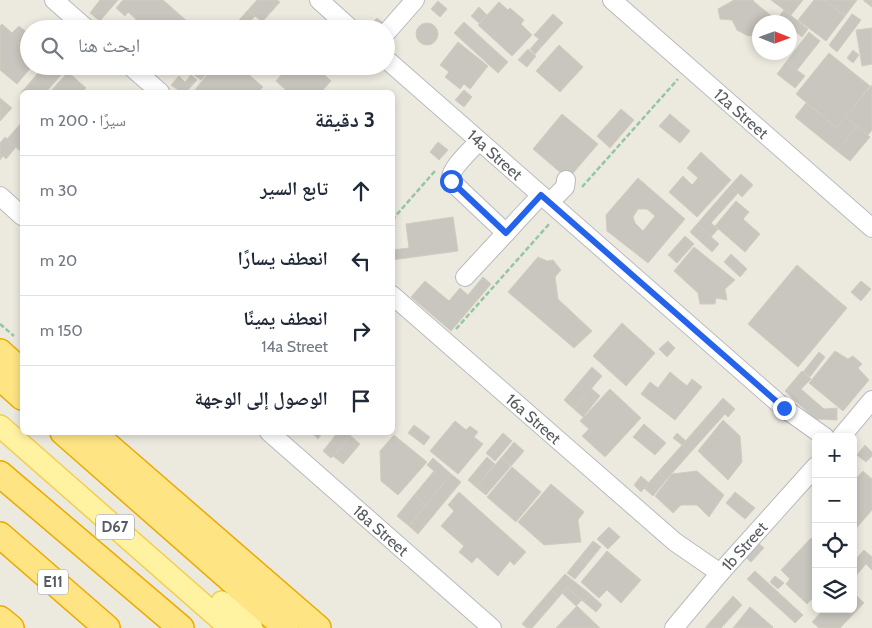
<!DOCTYPE html>
<html lang="ar">
<meta charset="utf-8">
<style>
body{margin:0;font-family:Cabin,"Noto Naskh Arabic",sans-serif;background:#f6f6f7;color:#1f2937;direction:rtl}
.controls{position:absolute;right:15px;bottom:15px;display:grid;overflow:hidden;border-radius:8px;box-shadow:0 2px 8px #0003}
.controls button{width:45px;height:45px;display:grid;place-items:center;padding:0;border:0;border-bottom:1px solid #e0e1e3;background:#fff;color:#1f2937;font:25px sans-serif}
.compass{position:absolute;left:752px;top:15px;width:45px;height:45px;border-radius:50%;background:#fff;box-shadow:0 2px 8px #0003;rotate:91deg}
.stop{position:absolute;width:15px;height:15px;margin:-11px;border:4px solid #2563eb;border-radius:50%;background:#fff}
.stop.end{background:#2563eb;border-color:#fff;box-shadow:0 1px 5px #0008}
.list{margin:0;padding:0;list-style:none}
h2{display:flex;justify-content:space-between;align-items:center;height:65px;margin:0;padding:0 20px;font-size:21px}
h2 small{font-size:16px;font-weight:400;color:#747a83}
.list li{display:grid;grid-template-columns:32px 1fr auto;gap:15px;align-items:center;box-sizing:border-box;height:70px;padding:0 20px;border-top:1px solid #e0e1e3}
.list b{display:block;font-size:19px;white-space:nowrap}
.list p{margin:0;font-size:16px;white-space:nowrap;color:#747a83}
.list em{font-size:16px;font-style:normal;color:#747a83}
.icon{flex:none;width:28px;height:28px;fill:none;stroke:currentColor;stroke-width:2;stroke-linecap:round;stroke-linejoin:round}
.map{position:relative;flex:none;width:872px;height:628px;overflow:hidden;direction:ltr}
.search{position:absolute;background:#fff;box-shadow:0 2px 8px #0003;left:20px;top:20px;width:375px;height:55px;display:flex;align-items:center;gap:12px;box-sizing:border-box;padding:0 18px;border-radius:28px;color:#747a83;font-size:19px}
.panel{position:absolute;background:#fff;box-shadow:0 2px 8px #0003;left:20px;top:90px;width:375px;height:345px;border-radius:8px;direction:rtl}
.map>svg:first-child{display:block}
</style>
<div class="map">
<svg width="872" height="628" viewBox="0 0 872 628">
<rect width="100%" height="100%" fill="#eceadf"/>
<g fill="#c9c6bf" stroke="#d1ccbe" fill-rule="evenodd">
<path d="M100 0H118L100 21 90 13Z"/>
<path d="M123 0H163L196 29H128L136 19 128 12 125 16 116 8Z"/>
<path d="M257 0H277L280 2 262 22 248 10Z"/>
<path d="M734 0H754L753 1 774 18 772 22H760V34L748 36 737 30 732 20 720 19 718 9Z"/>
<path d="M771 0H803L791 15Z"/>
<path d="M814 0H824L845 16 826 41 798 20Z"/>
<path d="M824 0H857L845 16Z"/>
<path d="M872 0V7L864 1V0Z"/>
<path d="M438 1 447 9 440 17 431 9Z"/>
<path d="M499 2 508 10 510 8 524 20 521 24 532 35 512 56 478 25Z"/>
<path d="M479 7 487 15 479 23 471 16Z"/>
<path d="M248 10 255 16 244 29H231Z"/>
<path d="M784 10 808 29 802 37 790 27V22H783L778 18Z"/>
<path d="M553 14 563 23 535 54 530 49 539 39 534 35Z"/>
<path d="M852 14 861 20 837 52 829 45Z"/>
<path d="M377 18 387 26 385 29 368 28Z"/>
<path d="M256 21 265 29H249Z"/>
<path d="M464 22 508 62 498 73 454 33Z"/>
<circle cx="427" cy="34" r="11"/>
<path d="M2 24 12 33 19 26 29 34V66H32L17 84 0 70V26Z"/>
<path d="M872 28V64L862 66 856 30Z"/>
<path d="M809 32 820 41 797 70 786 62Z"/>
<path d="M458 42 488 66 470 89 464 84 460 89 445 77 449 72 440 65Z"/>
<path d="M559 45 583 67 560 92 536 71Z"/>
<path d="M528 49 536 56 527 67 518 60Z"/>
<path d="M853 50 859 55 853 63 847 58Z"/>
<path d="M829 53 870 86 837 128 796 94Z"/>
<path d="M786 62 805 76 795 88 777 74Z"/>
<path d="M44 66H69L46 92 31 91 22 94 21 93Z"/>
<path d="M170 66H183L178 73Z"/>
<path d="M198 66H212L201 80 192 73Z"/>
<path d="M214 66H239L263 87 258 92H195L194 91Z"/>
<path d="M257 66H268L263 72Z"/>
<path d="M289 66H315L331 81 321 92H288L276 81Z"/>
<path d="M68 72 86 88 82 92H50Z"/>
<path d="M191 75 197 80 186 92H181L171 85 179 76 185 82Z"/>
<path d="M872 85V130L868 135 845 117Z"/>
<path d="M464 90 472 97 464 107 455 100Z"/>
<path d="M0 98 12 108 0 121Z"/>
<path d="M806 103 837 128 845 117 857 126 837 151 795 117Z"/>
<path d="M621 109 634 120 610 148 597 136Z"/>
<path d="M562 114 598 144 568 179 533 149Z"/>
<path d="M670 114 690 131 680 143 659 126Z"/>
<path d="M22 122V153L7 139Z"/>
<path d="M857 126 870 137 850 161 837 151Z"/>
<path d="M5 137 16 147 6 159 3 156 0 160V143Z"/>
<path d="M438 142 448 150 439 160 430 152Z"/>
<path d="M701 152 731 180 697 217 669 192 683 176 692 185 698 178 687 168Z"/>
<path d="M741 174 753 185 742 197 730 186Z"/>
<path d="M638 178 685 219 648 263 607 231 606 215ZM638 209H647L655 216 643 231 635 223 633 217Z"/>
<path d="M730 186 738 193 711 223 718 229 711 237 697 224Z"/>
<path d="M736 201 749 212 743 219 760 234 745 252 715 226Z"/>
<path d="M453 217 458 251 392 260V250L409 248 406 224Z"/>
<path d="M697 224 719 244 712 252 690 232Z"/>
<path d="M685 236 694 244 677 263 668 255Z"/>
<path d="M694 247 735 280 725 289 727 300 716 298 715 304H700L698 293 674 271Z"/>
<path d="M731 254 747 269 740 277 724 262Z"/>
<path d="M538 257 547 261 553 260 561 270 555 277 558 299 592 331 574 348 508 292Z"/>
<path d="M797 265 847 308 798 367 748 324Z"/>
<path d="M483 277 491 284 451 331 411 297 425 281 449 301 460 288 468 295Z"/>
<path d="M861 281 871 289 861 301 851 292Z"/>
<path d="M622 323 655 353 626 386 593 356Z"/>
<path d="M668 341 675 348 667 357 659 349Z"/>
<path d="M835 351 848 359 853 356 862 364 858 368 869 380 843 411 809 383Z"/>
<path d="M819 352 825 357 810 377 803 372Z"/>
<path d="M592 367 602 376 574 409 564 400Z"/>
<path d="M802 371 811 379 801 389 824 409 837 408V420L815 419 785 391Z"/>
<path d="M670 372 687 386 692 379 702 387 675 420 641 394 650 382 658 388Z"/>
<path d="M591 388 600 396 583 417 574 409Z"/>
<path d="M610 389 641 418 605 457 582 436 589 429 580 421Z"/>
<path d="M723 398 735 409 728 417 725 414 690 453 682 445Z"/>
<path d="M723 420 740 436 742 462 728 480 698 451Z"/>
<path d="M455 421 466 430 470 426 478 432 474 437 483 444 458 474 430 451Z"/>
<path d="M644 424 666 443 655 455 633 437Z"/>
<path d="M414 425 430 437 424 445 408 433Z"/>
<path d="M311 432H323L318 439Z"/>
<path d="M338 432H347L351 436 331 458 323 451Z"/>
<path d="M503 433 512 441 495 461 486 453Z"/>
<path d="M677 433 686 441 682 445 673 438Z"/>
<path d="M394 435 427 462 398 495 381 481 380 451Z"/>
<path d="M351 436 360 444 343 464 333 456Z"/>
<path d="M514 442 524 451 511 466 501 458Z"/>
<path d="M682 445 690 453 666 480 658 472Z"/>
<path d="M865 445 872 452V456L866 462 857 455Z"/>
<path d="M487 457 495 464 476 487 468 480Z"/>
<path d="M433 458 451 474 426 505 414 495 434 471 427 465Z"/>
<path d="M501 458 511 466 486 495 476 487Z"/>
<path d="M512 467 541 492 516 522 487 497Z"/>
<path d="M697 471 724 495 709 517 697 505H681L673 513 655 496 672 474Z"/>
<path d="M863 471 872 479V510L853 532V482Z"/>
<path d="M658 472 666 480 653 496 644 488Z"/>
<path d="M451 474 461 482 418 534 409 526Z"/>
<path d="M641 476 649 483 641 492 634 485Z"/>
<path d="M551 484 584 512 578 520 581 542 544 545 518 522Z"/>
<path d="M459 492 526 552 514 565 510 561 498 576 477 557 472 563 459 552 464 546 441 526 454 511 448 505Z"/>
<path d="M735 492 755 508 745 519 726 503Z"/>
<path d="M414 495 426 505 409 526 397 516Z"/>
<path d="M609 527 620 537 608 549 597 539Z"/>
<path d="M811 538 816 543V584L813 586 816 589V595L807 604 786 584 790 579 781 570Z"/>
<path d="M593 541 601 547 588 563 580 557Z"/>
<path d="M756 541 764 548 751 562 743 555Z"/>
<path d="M864 550 872 557V570L866 564 853 579V562Z"/>
<path d="M607 551 641 580 621 603 607 590 599 598 581 582Z"/>
<path d="M580 557 588 563 575 579 567 573Z"/>
<path d="M755 571 803 615 795 623 747 579Z"/>
<path d="M565 574 590 594 584 602 567 587 559 597 551 590Z"/>
<path d="M775 576 784 583 778 589 770 582Z"/>
<path d="M567 587 582 600 576 606 562 593Z"/>
<path d="M551 590 559 597 540 619 532 612Z"/>
<path d="M853 592 864 603 840 628H819L812 622 824 609H853Z"/>
<path d="M590 594 602 605 596 612 584 602Z"/>
<path d="M733 596 742 605 721 628H705Z"/>
<path d="M577 606 600 628H556Z"/>
<path d="M750 607 773 627 772 628H733Z"/>
<path d="M532 612 540 619 532 628H527L522 624Z"/>
</g>
<g fill="none" stroke-linecap="round" stroke-linejoin="round">
<g stroke="#b7babf" stroke-width="20">
<g id="minor">
<path d="M54 0 87 29"/>
<path d="M319 0 351 29"/>
<path id="s1" d="M612 0 872 228"/>
<path d="M386 33 415 0"/>
<path id="s2" d="M386 59 784 408 825 437"/>
<path d="M130 66 160 92"/>
<path d="M479 141C471 150 448 170 451 181L506 233"/>
<path d="M0 196 22 216"/>
<path d="M550 202 565 187 566 180"/>
<path d="M465 277 541 195"/>
<path id="s3" d="M392 295 675 542 720 573"/>
<path id="s4" d="M269 432 492 628"/>
<path d="M841 437 872 400"/>
<path id="s5" d="M674 628 720 573 816 466"/>
</g>
</g>
<g stroke="#f6cd4e" stroke-width="24">
<g id="major">
<path d="M0 426 230 628"/>
<path d="M222 602 252 628"/>
</g>
</g>
<g stroke="#ecaa00" stroke-width="28">
<g id="highway">
<path d="M0 352 22 372"/>
<path d="M0 377 22 397"/>
<path d="M63 432 286 628"/>
<path d="M92 432 318 628"/>
<path d="M0 474 181 628"/>
<path d="M0 535 107 628"/>
<path d="M0 619 11 628"/>
</g>
</g>
<g stroke="#93c7a3" stroke-width="2.5" stroke-dasharray="5 2.5" stroke-linecap="butt">
<path d="M582 187 678 79"/>
<path d="M392 220 435 171"/>
<path d="M0 324 14 336"/>
<path d="M456 329 550 223"/>
</g>
<use href="#minor" stroke="#fff" stroke-width="18"/>
<use href="#major" stroke="#fff3a2" stroke-width="21"/>
<use href="#highway" stroke="#ffe484" stroke-width="25"/>
</g>
<g fill="none" stroke-linecap="round" stroke-linejoin="round">
<path stroke="#2563eb" stroke-width="6" d="M451 181 506 233 541 195 784 408"/>
</g>
<g text-anchor="middle" stroke-width="4.5" stroke-linejoin="round" paint-order="stroke">
<g fill="#fff" stroke="#8a8d90" stroke-width="1">
<rect x="96" y="514.5" width="38" height="25" rx="4"/>
<rect x="38" y="569.5" width="30" height="25" rx="4"/>
</g>
<g font-size="15" font-weight="bold" fill="#585c61">
<text x="115" y="532">D67</text>
<text x="53" y="587">E11</text>
</g>
<g font-size="16" fill="#585c61" stroke="#fff">
<text dy="6" stroke="none"><textPath href="#s1" startOffset="172">12a Street</textPath></text>
<text dy="6" stroke="none"><textPath href="#s2" startOffset="145">14a Street</textPath></text>
<text dy="6" stroke="none"><textPath href="#s3" startOffset="188">16a Street</textPath></text>
<text dy="6" stroke="none"><textPath href="#s4" startOffset="149">18a Street</textPath></text>
<text dy="6" stroke="none"><textPath href="#s5" startOffset="108">1b Street</textPath></text>
</g>
</g>
</svg>
<div class="controls">
<button>+</button>
<button>−</button>
<button><svg class="icon" aria-label="locate" viewBox="0 0 24 24"><circle cx="12" cy="12" r="6"/><path d="M12 2v4M12 18v4M2 12h4M18 12h4"/></svg></button>
<button><svg class="icon" aria-label="layers" viewBox="0 0 24 24"><path d="M12 4l9 5-9 5-9-5zM3 14l9 5 9-5"/></svg></button>
</div>
<svg class="compass" viewBox="-18 -18 36 36"><path d="M0-13l5 13h-10z" fill="#e53935"/><path d="M0 13l5-13h-10z" fill="#747a83"/></svg>
<div class="stop" style="left:451px;top:181px"></div>
<div class="stop end" style="left:784px;top:408px"></div>
<div class="search"><svg class="icon" aria-label="search" viewBox="0 0 24 24"><circle cx="10" cy="10" r="6"/><path d="M15 15l6 6"/></svg>ابحث هنا</div>
<section class="panel">
<h2>3 دقيقة<small>سيرًا · 200 m</small></h2>
<ul class="list">
<li><svg class="icon" aria-label="ahead" viewBox="0 0 24 24"><path d="M12 20V5M6 11l6-6 6 6"/></svg><div><b>تابع السير</b></div><em>30 m</em></li>
<li><svg class="icon" aria-label="left" viewBox="0 0 24 24"><path d="M17 20v-9H6M10 6l-5 5 5 5"/></svg><div><b>انعطف يسارًا</b></div><em>20 m</em></li>
<li><svg class="icon" aria-label="right" viewBox="0 0 24 24"><path d="M7 20v-9h11M14 6l5 5-5 5"/></svg><div><b>انعطف يمينًا</b><p>14a Street</p></div><em>150 m</em></li>
<li><svg class="icon" aria-label="arrive" viewBox="0 0 24 24"><path d="M6 21V4h12l-3 4 3 4H6"/></svg><div><b>الوصول إلى الوجهة</b></div></li>
</ul>
</section>
</div>
